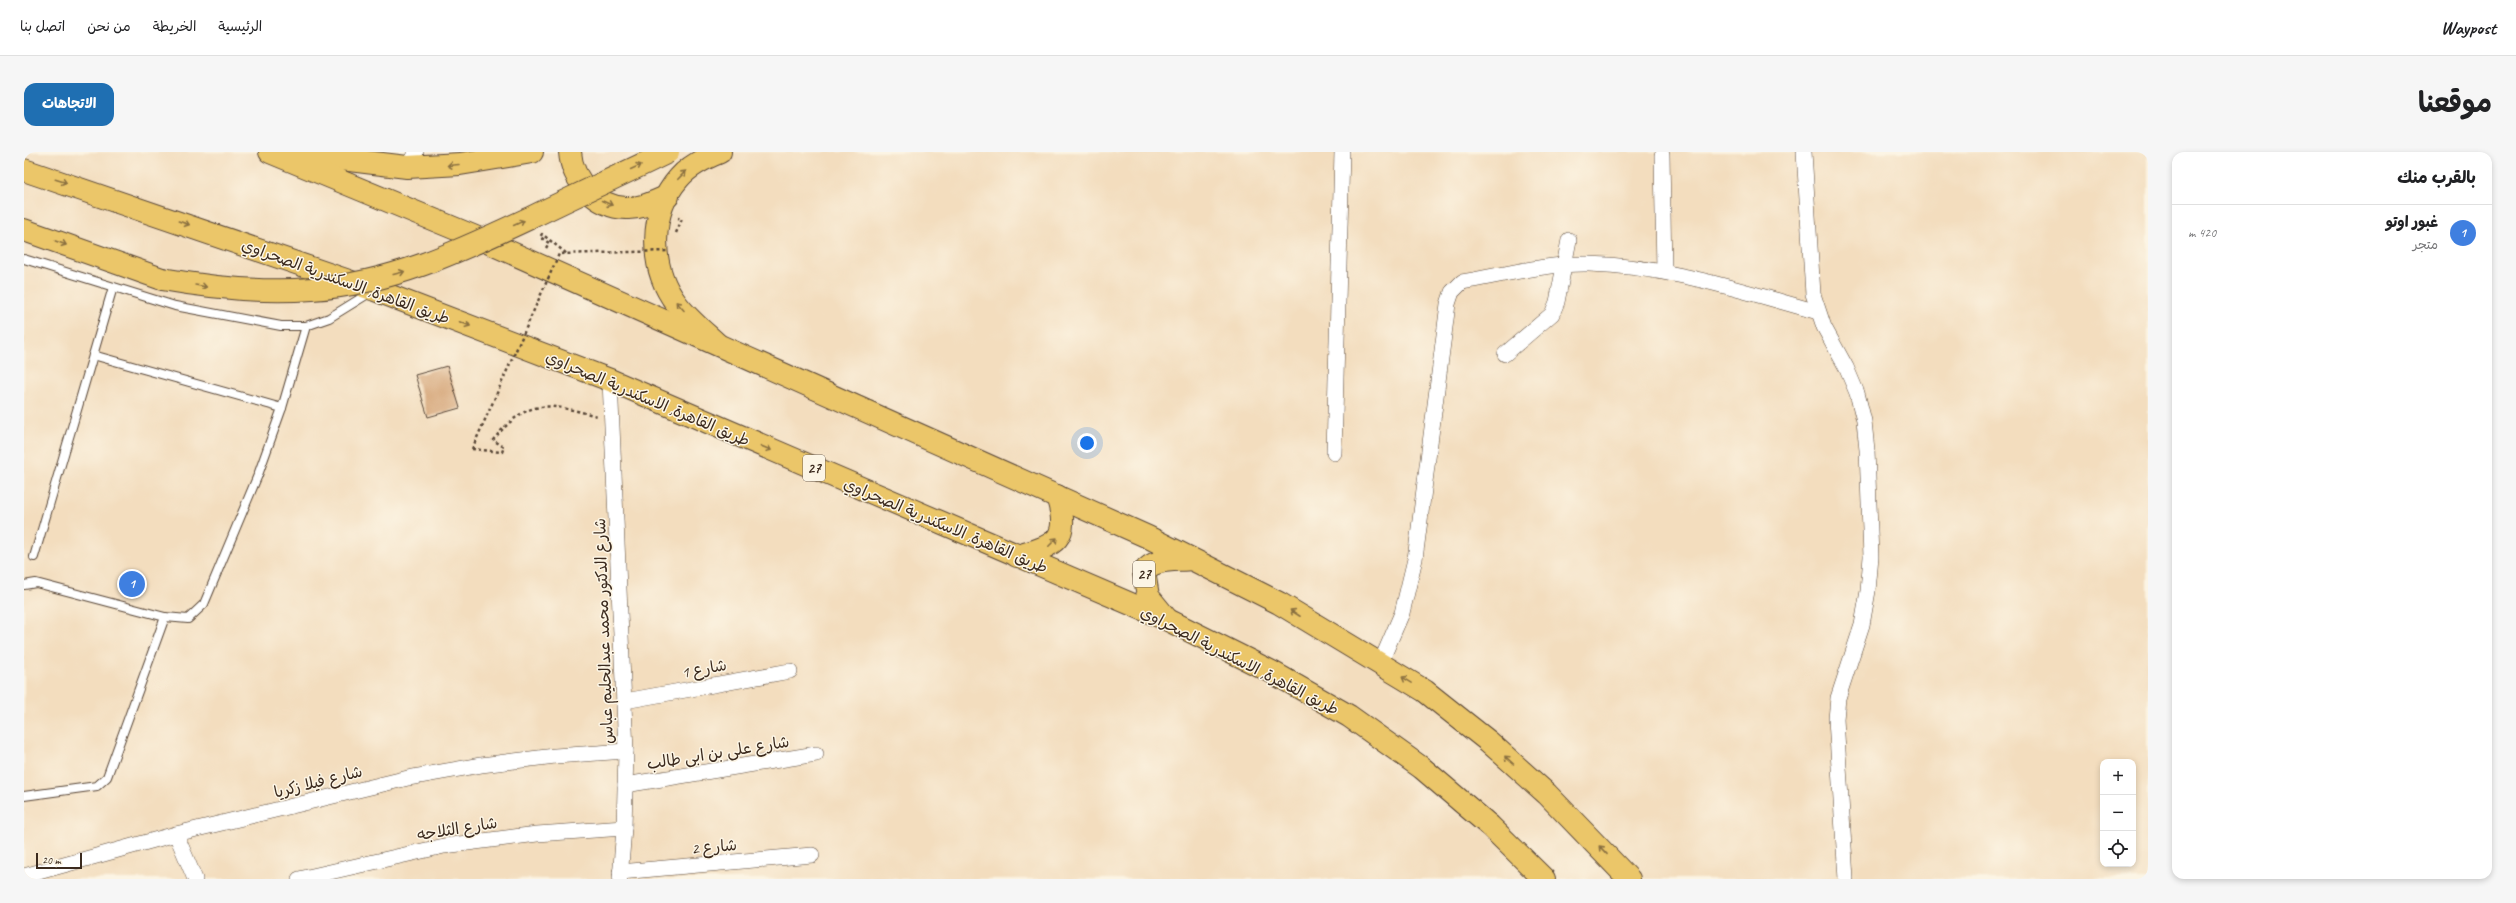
<!DOCTYPE html>
<html lang="ar">
<meta charset="utf-8">
<style>
body{margin:0;font-family:Caveat,"Playpen Sans Arabic",sans-serif;background:#f6f6f6;color:#202124;direction:rtl}
.controls{position:absolute;right:12px;bottom:12px;display:grid;overflow:hidden;border-radius:8px;box-shadow:0 2px 6px #0003}
.controls button{width:36px;height:36px;display:grid;place-items:center;padding:0;border:0;border-bottom:1px solid #e0e0e0;background:#fff;color:#202124;font:20px sans-serif}
.scale{position:absolute;left:12px;bottom:10px;width:46px;box-sizing:border-box;padding-left:4px;border:2px solid #3b2a1e;border-top:0;font-size:11px;line-height:14px;white-space:nowrap;color:#3b2a1e;-webkit-text-stroke:3px #fcf5e5;paint-order:stroke}
.you{position:absolute;left:1063px;top:291px;width:14px;height:14px;margin:-10px;border:3px solid #fff;border-radius:50%;background:#1a73e8;box-shadow:0 0 0 6px #1a73e833}
.badge{display:grid;place-items:center;width:26px;height:26px;border-radius:50%;background:#1f6fb2;color:#fff;font-size:13px;font-weight:700}
.pin{position:absolute;translate:-50% -50%;border:2px solid #fff;box-shadow:0 1px 4px #0006}
.list{margin:0;padding:0;list-style:none}
h2{display:flex;justify-content:space-between;align-items:center;height:52px;margin:0;padding:0 16px;font-size:17px}
h2 small{font-size:13px;font-weight:400;color:#757577}
.list li{display:grid;grid-template-columns:26px 1fr auto;gap:12px;align-items:center;box-sizing:border-box;height:56px;padding:0 16px;border-top:1px solid #e0e0e0}
.list b{display:block;font-size:15px;white-space:nowrap}
.list p{margin:0;font-size:13px;white-space:nowrap;color:#757577}
.list em{font-size:13px;font-style:normal;color:#757577}
.icon{flex:none;width:22px;height:22px;fill:none;stroke:currentColor;stroke-width:2;stroke-linecap:round;stroke-linejoin:round}
.map{position:relative;flex:none;width:2124px;height:727px;overflow:hidden;direction:ltr;border-radius:12px}
header{display:flex;align-items:center;gap:24px;box-sizing:border-box;height:56px;padding:0 20px;background:#fff;border-bottom:1px solid #e0e0e0}
header strong{font-size:19px}
nav{display:flex;gap:22px;margin-inline-start:auto;font-size:14px}
.intro{display:flex;align-items:center;justify-content:space-between;box-sizing:border-box;height:96px;padding:0 24px}
h1{margin:0;font-size:28px}
.button{padding:10px 18px;border-radius:12px;background:#1f6fb2;color:#fff;font-size:14px;font-weight:700}
main{display:flex;gap:24px;padding:0 24px}
aside{flex:1;background:#fff;border-radius:12px;box-shadow:0 2px 6px #0003}
.map>svg:first-child{display:block}
</style>
<header>
<strong>Waypost</strong>
<nav><a>الرئيسية</a><a>الخريطة</a><a>من نحن</a><a>اتصل بنا</a></nav>
</header>
<div class="intro"><h1>موقعنا</h1><a class="button">الاتجاهات</a></div>
<main>
<aside>
<h2>بالقرب منك<small></small></h2>
<ul class="list">
<li><span class="badge" style="background:#3f7fe0">1</span><div><b>غبور اوتو</b><p>متجر</p></div><em>420 m</em></li>
</ul>
</aside>
<div class="map">
<svg width="2124" height="727" viewBox="0 0 2124 727">
<rect width="100%" height="100%" fill="#fcf5e5"/>
<filter id="ink" filterUnits="userSpaceOnUse"><feTurbulence type="fractalNoise" baseFrequency=".025" numOctaves="2"/><feDisplacementMap in="SourceGraphic" scale="8" xChannelSelector="R" yChannelSelector="G"/><feConvolveMatrix kernelMatrix="1 2 1 2 8 2 1 2 1" color-interpolation-filters="sRGB"/></filter>
<filter id="wash" filterUnits="userSpaceOnUse"><feTurbulence type="fractalNoise" baseFrequency=".012" numOctaves="4" result="noise"/><feDisplacementMap in="SourceGraphic" scale="16" xChannelSelector="R" yChannelSelector="G"/><feGaussianBlur stdDeviation="0.9" result="paint"/><feColorMatrix in="noise" values="0 0 0 0 0 0 0 0 0 0 0 0 0 0 0 0 0 1.4 0 .05"/><feComposite in="paint" operator="in"/></filter>
<g filter="url(#wash)">
<rect width="100%" height="100%" fill="#f3ddbe"/>
<g id="blocks">
<path fill="#d4a375" d="M423 214 436 256 404 265 391 223Z"/>
</g>
</g>
<g filter="url(#ink)">
<use href="#blocks" fill-opacity="0" stroke="#574536" stroke-width="1"/>
<g fill="none" stroke-linecap="round" stroke-linejoin="round">
<g stroke="#574536" stroke-width="10">
<g id="service">
<path d="M0 107 151 154 257 174H282L305 166 347 140"/>
<path d="M69 203 258 256"/>
<path d="M10 405 89 135"/>
<path d="M0 433 12 431 141 465 164 467 180 452 234 323 258 256 282 174"/>
<path d="M0 644 73 634 83 625 141 465"/>
</g>
</g>
<g stroke="#574536" stroke-width="16">
<g id="minor">
<path d="M1780 0 1789 142 1800 175 1822 215 1833 241 1840 269 1843 298 1847 405 1844 439 1838 473 1814 546 1812 567 1822 727"/>
<path d="M1638 3 1640 119"/>
<path d="M383 15 392 0"/>
<path d="M1481 202 1528 162 1533 150 1545 88"/>
<path d="M586 228 602 599 600 676 596 727"/>
<path d="M1310 301 1318 0"/>
<path d="M1356 512 1378 461 1391 407 1424 152 1428 140 1438 130C1479 123 1523 111 1565 112 1644 114 1718 139 1794 160"/>
<path d="M601 549 766 519"/>
<path d="M601 633 792 602"/>
<path d="M152 682 171 727"/>
<path d="M596 720 788 703"/>
<path d="M0 724 152 682 384 626 457 613 531 604 602 599"/>
<path d="M275 727 420 694 513 682 600 676"/>
</g>
</g>
<g stroke="#574536" stroke-width="24">
<g id="trunk">
<path d="M259 0 383 15 436 12 508 0"/>
<path d="M546 0C548 29 573 55 602 56 617 57 630 50 644 44"/>
<path d="M693 192C679 179 663 166 652 151 625 115 625 60 655 26 665 14 681 6 696 0"/>
</g>
</g>
<g stroke="#574536" stroke-width="24">
<g id="motorway">
<path d="M246 0 461 89 1124 385 1255 451 1401 539 1464 589 1523 642 1605 727"/>
<path d="M0 18 351 138 586 228 1144 468 1248 520 1325 564 1398 616 1466 674 1520 727"/>
<path d="M0 78 138 127"/>
<path d="M993 404C1032 394 1047 387 1033 344"/>
<path d="M1142 466 1124 444 1120 420C1129 406 1152 409 1167 407"/>
</g>
</g>
<g stroke="#574536" stroke-width="2.5" stroke-dasharray="3 3" stroke-linecap="butt">
<path d="M652 81 658 67 654 66"/>
<path d="M522 96 525 91 516 85 518 82 543 102"/>
<path d="M448 297 478 300 480 295 469 288C506 244 523 252 574 264"/>
</g>
<use href="#service" stroke="#fff" stroke-width="8"/>
<use href="#minor" stroke="#fff" stroke-width="15"/>
<use href="#trunk" stroke="#ebc669" stroke-width="22"/>
<use href="#motorway" stroke="#ebc669" stroke-width="22"/>
<g stroke="#574536" stroke-width="24" stroke-linecap="butt">
<path id="motorway-bridge" d="M138 127C189 136 237 141 288 137 367 132 438 98 508 65 553 43 599 22 644 0"/>
</g>
<path stroke="#574536" stroke-width="2.5" stroke-dasharray="3 3" stroke-linecap="butt" d="M448 297 535 102 644 99"/>
<use href="#motorway-bridge" stroke="#ebc669" stroke-width="22"/>
</g>
<defs><path id="oneway-shaft" d="M-6 0H5M1.5-3L5.5 0L1.5 3" fill="none" stroke-width="1.6" stroke-linecap="round" stroke-linejoin="round"/></defs>
<g stroke="#8a7040">
<use href="#oneway-shaft" transform="translate(429 13) rotate(175)"/>
<use href="#oneway-shaft" transform="translate(612 15) rotate(-25)"/>
<use href="#oneway-shaft" transform="translate(658 23) rotate(-46)"/>
<use href="#oneway-shaft" transform="translate(37 29) rotate(17)"/>
<use href="#oneway-shaft" transform="translate(583 51) rotate(24)"/>
<use href="#oneway-shaft" transform="translate(160 71) rotate(19)"/>
<use href="#oneway-shaft" transform="translate(495 71) rotate(-25)"/>
<use href="#oneway-shaft" transform="translate(37 91) rotate(20)"/>
<use href="#oneway-shaft" transform="translate(375 121) rotate(-15)"/>
<use href="#oneway-shaft" transform="translate(177 134) rotate(10)"/>
<use href="#oneway-shaft" transform="translate(656 154) rotate(-132)"/>
<use href="#oneway-shaft" transform="translate(441 172) rotate(21)"/>
<use href="#oneway-shaft" transform="translate(742 296) rotate(23)"/>
<use href="#oneway-shaft" transform="translate(1029 390) rotate(-45)"/>
<use href="#oneway-shaft" transform="translate(1271 461) rotate(-147)"/>
<use href="#oneway-shaft" transform="translate(1383 528) rotate(-149)"/>
<use href="#oneway-shaft" transform="translate(1485 608) rotate(-138)"/>
<use href="#oneway-shaft" transform="translate(1579 698) rotate(-133)"/>
</g>
</g>
<g text-anchor="middle" stroke-width="3" stroke-linejoin="round" paint-order="stroke">
<g fill="#fcf5e5" stroke="#75675a" stroke-width="1">
<rect x="779" y="303" width="22" height="26" rx="3"/>
<rect x="1109" y="409" width="22" height="26" rx="3"/>
</g>
<g font-size="15" font-weight="bold" fill="#3b2a1e">
<text x="790" y="321">27</text>
<text x="1120" y="427">27</text>
</g>
<g font-size="16" fill="#3b2a1e" stroke="#fcf5e5">
<text transform="translate(322 129) rotate(20)" y="6">طريق القاهرة, الاسكندرية الصحراوي</text>
<text transform="translate(624 246) rotate(23)" y="6">طريق القاهرة, الاسكندرية الصحراوي</text>
<text transform="translate(922 373) rotate(23)" y="6">طريق القاهرة, الاسكندرية الصحراوي</text>
<text transform="translate(579 479) rotate(-92)" y="6">شارع الدكتور محمد عبدالحليم عباس</text>
<text transform="translate(1216 508) rotate(27)" y="6">طريق القاهرة, الاسكندرية الصحراوي</text>
<text transform="translate(680 516) rotate(-10)" y="6">شارع 1</text>
<text transform="translate(694 600) rotate(-9)" y="6">شارع على بن ابى طالب</text>
<text transform="translate(294 629) rotate(-14)" y="6">شارع فيلا زكريا</text>
<text transform="translate(433 676) rotate(-9)" y="6">شارع الثلاجه</text>
<text transform="translate(690 694) rotate(-5)" y="6">شارع 2</text>
</g>
</g>
</svg>
<div class="controls">
<button>+</button>
<button>−</button>
<button><svg class="icon" aria-label="locate" viewBox="0 0 24 24"><circle cx="12" cy="12" r="6"/><path d="M12 2v4M12 18v4M2 12h4M18 12h4"/></svg></button>
</div>
<div class="scale">20 m</div>
<div class="you"></div>
<div class="pin badge" style="left:108px;top:432px;background:#3f7fe0">1</div>
</div>
</main>
